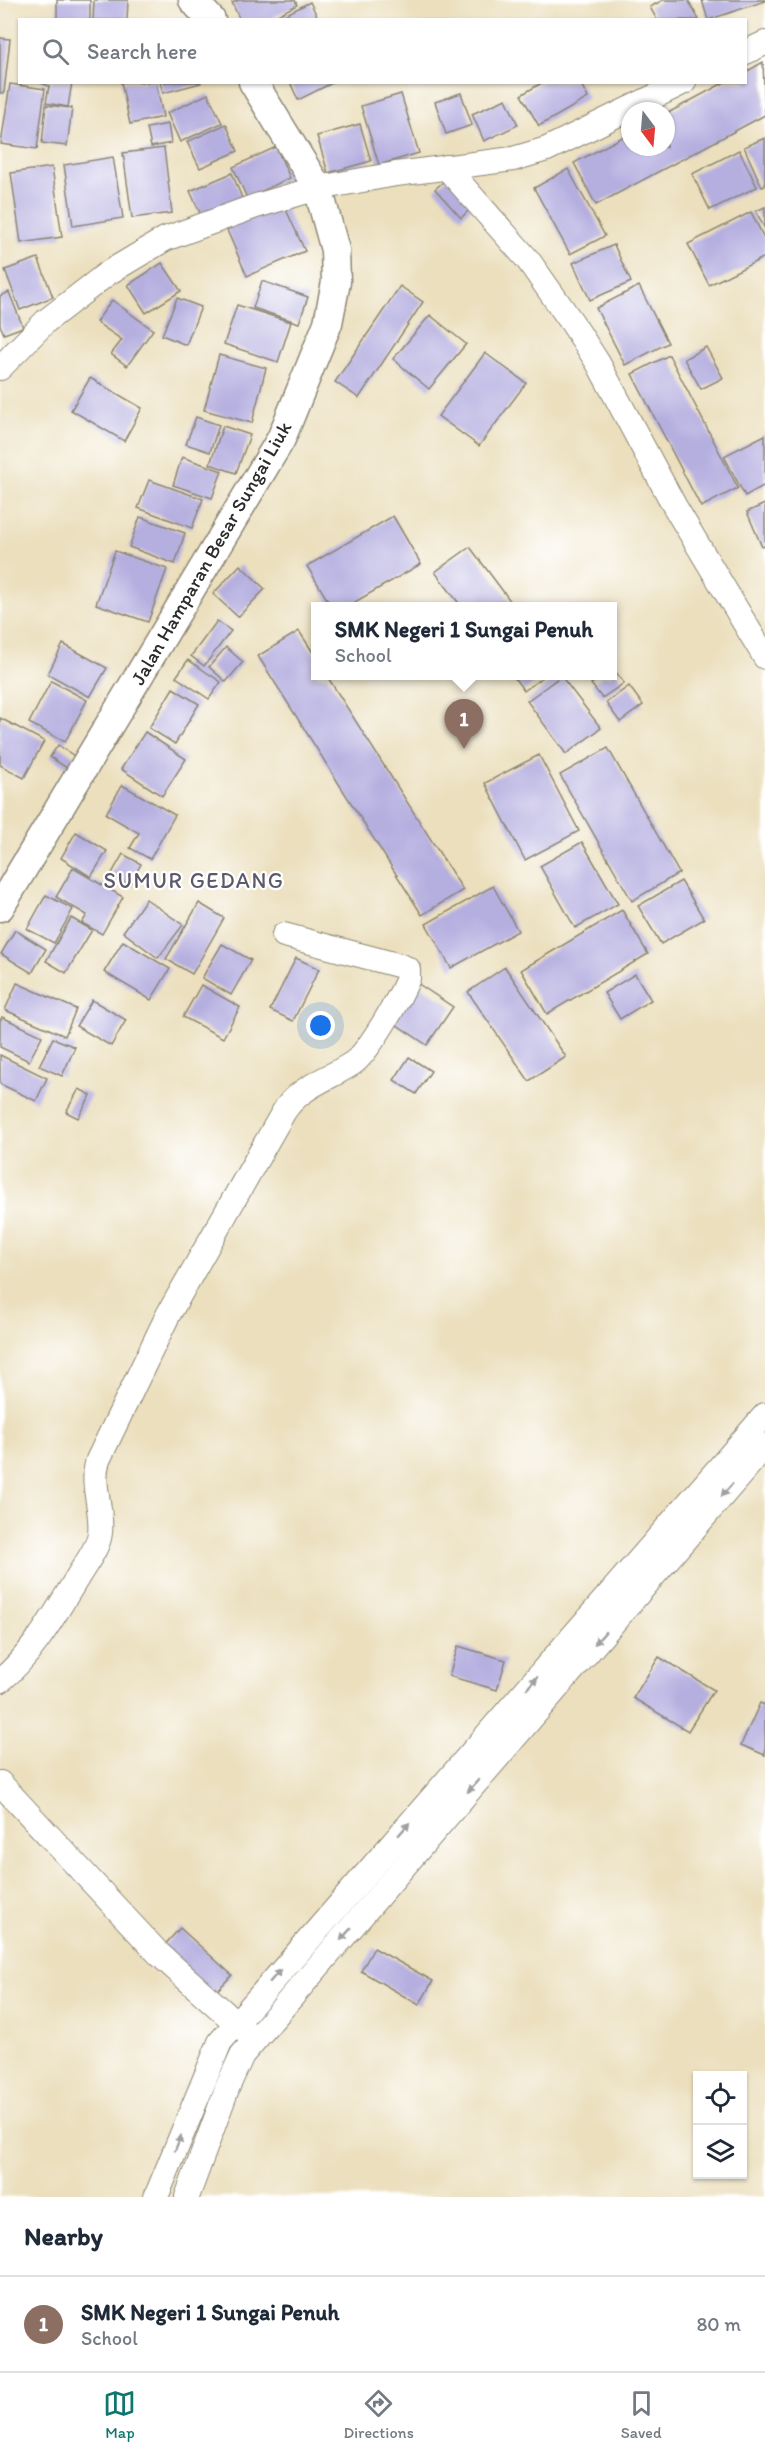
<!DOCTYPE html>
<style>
body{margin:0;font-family:Itim,sans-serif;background:#f6f6f7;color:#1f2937}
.controls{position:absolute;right:18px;bottom:18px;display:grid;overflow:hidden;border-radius:0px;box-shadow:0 2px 4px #0004}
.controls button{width:54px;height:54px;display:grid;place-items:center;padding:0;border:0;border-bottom:2px solid #e0e1e3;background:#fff;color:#1f2937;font:30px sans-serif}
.compass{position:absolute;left:621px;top:102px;width:54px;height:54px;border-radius:50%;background:#fff;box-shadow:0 2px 4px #0004;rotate:164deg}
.you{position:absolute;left:321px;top:1026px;width:21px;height:21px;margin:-15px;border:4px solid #fff;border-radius:50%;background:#1a73e8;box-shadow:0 0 0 9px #1a73e833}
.badge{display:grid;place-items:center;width:39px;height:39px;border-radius:50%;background:#0f766e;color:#fff;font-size:20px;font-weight:700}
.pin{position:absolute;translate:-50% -50px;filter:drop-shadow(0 2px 3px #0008)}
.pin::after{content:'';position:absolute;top:32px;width:21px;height:18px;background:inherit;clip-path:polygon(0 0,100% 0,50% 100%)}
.popup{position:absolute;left:311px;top:602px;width:306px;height:78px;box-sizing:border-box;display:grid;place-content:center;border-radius:0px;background:#fff;filter:drop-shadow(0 2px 4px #0005);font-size:20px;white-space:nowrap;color:#747a83}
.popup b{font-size:22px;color:#1f2937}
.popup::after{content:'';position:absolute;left:50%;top:100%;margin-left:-12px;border:12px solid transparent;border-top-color:#fff}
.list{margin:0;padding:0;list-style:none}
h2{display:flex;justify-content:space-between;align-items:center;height:78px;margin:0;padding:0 24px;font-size:26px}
h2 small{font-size:20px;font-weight:400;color:#747a83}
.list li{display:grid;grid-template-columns:39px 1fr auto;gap:18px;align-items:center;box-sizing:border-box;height:96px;padding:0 24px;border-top:2px solid #e0e1e3}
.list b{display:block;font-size:22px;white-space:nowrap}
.list p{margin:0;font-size:20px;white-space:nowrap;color:#747a83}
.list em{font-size:20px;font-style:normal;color:#747a83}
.icon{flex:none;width:33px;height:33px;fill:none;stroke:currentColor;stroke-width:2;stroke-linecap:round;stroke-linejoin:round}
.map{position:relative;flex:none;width:765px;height:2197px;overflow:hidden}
.search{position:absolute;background:#fff;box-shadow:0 2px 4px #0004;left:18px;right:18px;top:18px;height:66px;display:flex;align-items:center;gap:15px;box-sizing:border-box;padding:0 21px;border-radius:0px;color:#747a83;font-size:22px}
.sheet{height:174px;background:#fff}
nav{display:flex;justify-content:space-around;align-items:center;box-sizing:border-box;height:84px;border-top:2px solid #e0e1e3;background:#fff;font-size:16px;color:#747a83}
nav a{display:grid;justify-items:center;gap:3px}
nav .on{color:#0f766e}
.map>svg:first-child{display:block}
</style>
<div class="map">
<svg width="765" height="2197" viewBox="0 0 765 2197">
<rect width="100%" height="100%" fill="#fff"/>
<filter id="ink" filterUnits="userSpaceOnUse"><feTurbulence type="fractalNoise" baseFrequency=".0167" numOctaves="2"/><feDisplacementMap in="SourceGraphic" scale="12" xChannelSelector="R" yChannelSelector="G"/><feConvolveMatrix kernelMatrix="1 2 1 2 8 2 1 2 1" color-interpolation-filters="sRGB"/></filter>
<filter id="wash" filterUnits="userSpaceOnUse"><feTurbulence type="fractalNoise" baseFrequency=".008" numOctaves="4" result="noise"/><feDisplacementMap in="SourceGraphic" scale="24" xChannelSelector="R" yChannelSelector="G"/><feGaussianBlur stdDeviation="1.35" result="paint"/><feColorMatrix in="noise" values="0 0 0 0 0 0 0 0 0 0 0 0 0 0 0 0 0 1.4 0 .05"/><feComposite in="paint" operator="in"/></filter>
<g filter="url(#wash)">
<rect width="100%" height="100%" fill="#ebdfbd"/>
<g id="blocks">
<g fill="#b5afe0">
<rect x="57" y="0" width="33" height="20"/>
<path d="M94 0H128L127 20H93Z"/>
<path d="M239 0H295L297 5 268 20H240L232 3Z"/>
<path d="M663 0H688L699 20H657L650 7Z"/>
<path d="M702 0H765V1L708 20Z"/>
<path d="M310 2 319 20H275Z"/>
<path d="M0 38 10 39 4 93H0Z"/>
<path d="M763 62 765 115 596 205 574 163 630 133V147H666V114L725 82H746V72Z"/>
<path d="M38 82H72L68 107 46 103 49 86Z"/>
<path d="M121 82H156L163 117 130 124Z"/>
<path d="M160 82H201V83L163 93Z"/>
<path d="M290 82H334L298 100Z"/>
<path d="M543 82H580L588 98 539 126 521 95Z"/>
<path d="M10 84 45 89 37 149 1 144Z"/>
<path d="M461 93 472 125 446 134 435 102Z"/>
<path d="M208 94 222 123 180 142 167 113Z"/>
<path d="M401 94 419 153 379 165 361 106Z"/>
<path d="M506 99 518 125 484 141 472 114Z"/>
<path d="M46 105 72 108 67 146 42 143Z"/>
<path d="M168 124 171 143 151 147 147 128Z"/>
<path d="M226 124 238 151 200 168 187 142Z"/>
<path d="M360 124 371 161 328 173 317 136Z"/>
<path d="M765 138V186L762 187 744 147Z"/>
<path d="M276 147 290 178 247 198 233 167Z"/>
<path d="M164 148 172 213 132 218 123 153Z"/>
<path d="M739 150 757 187 710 210 692 174Z"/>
<path d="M113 157 123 218 73 226 64 165Z"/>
<path d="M52 167 62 237 21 243 11 173Z"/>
<path d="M568 169 605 236 570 254 534 188Z"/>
<path d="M232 173 242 198 201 215 190 191Z"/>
<path d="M449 177 475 204 461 218 435 189Z"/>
<path d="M283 203 305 251 247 276 226 228Z"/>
<path d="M765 207V229L756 211Z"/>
<path d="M751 212 765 240V257L709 285 688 244Z"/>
<path d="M614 245 631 282 590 300 573 263Z"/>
<path d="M38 258 53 297 20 310 5 270Z"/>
<path d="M162 263 181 291 146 313 128 285Z"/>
<path d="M262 281 308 297 299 323 253 308Z"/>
<path d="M400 286 423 302 359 398 335 382Z"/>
<path d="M639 286 668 343 625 365 596 308Z"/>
<path d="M9 292 23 327 4 334 0 325V296Z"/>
<path d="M177 298 201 307 186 345 162 335Z"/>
<path d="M112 300 153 330 127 366 111 354 122 340 96 322Z"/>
<path d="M237 305 291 322 278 362 224 344Z"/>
<path d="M430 315 466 344 429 389 393 359Z"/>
<path d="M706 347 723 378 701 389 684 359Z"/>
<path d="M485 353 526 383 479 446 438 416Z"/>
<path d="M219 355 266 368 252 423 204 410Z"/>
<path d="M669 355 738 488 701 507 632 374Z"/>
<path d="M90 378 142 408 124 441 71 410Z"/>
<path d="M196 417 219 425 210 452 186 444Z"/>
<path d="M223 426 250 435 236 473 210 464Z"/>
<path d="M765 435V485L745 496 724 456Z"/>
<path d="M182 457 222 471 212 498 173 485Z"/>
<path d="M149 480 203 499 192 528 138 508Z"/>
<path d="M765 504V546L762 547 747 512Z"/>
<path d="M393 516 421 564 348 606H331L307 566Z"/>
<path d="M140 517 185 533 175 564 129 547Z"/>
<path d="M470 547 514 606H461L435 572Z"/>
<path d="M115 551 167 569 148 622 96 604Z"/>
<path d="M240 565 265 589 238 617 213 594Z"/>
<path d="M217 621 231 631 204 666 191 656Z"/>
<path d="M299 631 316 657V676H327L463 890 422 915 258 656Z"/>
<path d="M63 644 107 668 90 697 48 674Z"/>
<path d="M226 647 243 662 226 682 209 667Z"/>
<path d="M188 660 221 682 209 699 176 677Z"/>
<path d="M612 667 624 683 602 698 591 684 603 676H612Z"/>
<path d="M513 676H544L524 691Z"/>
<path d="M561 676 601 728 566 754 527 701Z"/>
<path d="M51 681 87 700 65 742 29 723Z"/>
<path d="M629 686 643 705 620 722 606 703Z"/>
<path d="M173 688 199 704 175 744 149 728Z"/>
<path d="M0 718 44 741 24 778 0 765Z"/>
<path d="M145 732 186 759 162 796 121 769Z"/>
<path d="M58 745 80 760 73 772 50 757Z"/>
<path d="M608 748 679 873 632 901 560 775Z"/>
<path d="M539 755 579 831 525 860 485 783Z"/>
<path d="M122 785 175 815 150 859 130 848 139 833 106 814Z"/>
<path d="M76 832 107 851 91 877 61 858Z"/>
<path d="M582 842 618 904 575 928 540 866Z"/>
<path d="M123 854 141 864 129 885 111 875Z"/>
<path d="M73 868 123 897 102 934 82 923 87 915 56 897Z"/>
<path d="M681 881 704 919 661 944 638 906Z"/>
<path d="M493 886 518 931 451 968 426 924Z"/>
<path d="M46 895 73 909 54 943 27 929Z"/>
<path d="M146 899 183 925 158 958 123 932Z"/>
<path d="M199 903 224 918 192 974 166 959Z"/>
<path d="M622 910 648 954 547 1014 521 970Z"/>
<path d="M71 918 92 930 66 973 46 961Z"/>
<path d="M15 930 46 949 32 973 1 954Z"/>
<path d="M123 941 170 969 151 1000 104 972Z"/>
<path d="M222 944 251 960 231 995 202 978Z"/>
<path d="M296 958 319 969 293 1021 270 1010Z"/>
<path d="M505 967 566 1057 529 1081 468 992Z"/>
<path d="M635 974 651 1000 620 1019 604 993Z"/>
<path d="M414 981 453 1007 427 1045 388 1019Z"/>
<path d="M17 983 76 1009 65 1036 5 1010Z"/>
<path d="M201 985 240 1007 223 1038 183 1017Z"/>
<path d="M92 1000 126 1020 111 1046 76 1026Z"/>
<path d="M2 1017 42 1036 29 1061 0 1047V1021Z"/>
<path d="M53 1038 75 1047 62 1076 39 1066Z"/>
<path d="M0 1055 47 1078 36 1101 0 1084Z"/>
<path d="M409 1057 431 1071 416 1094 394 1080Z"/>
<path d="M79 1089 91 1095 78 1118 66 1112Z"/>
<path d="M458 1646 506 1660 497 1690 449 1676Z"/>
<path d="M659 1657 714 1690 688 1731 633 1698Z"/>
<path d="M760 1703 765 1705V1755L741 1745Z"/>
<path d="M180 1928 232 1975 212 1996 160 1950Z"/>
<path d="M374 1948 433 1981 419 2005 361 1971Z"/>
</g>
</g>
</g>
<g filter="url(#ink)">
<use href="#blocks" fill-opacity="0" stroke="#8b8574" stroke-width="1.5"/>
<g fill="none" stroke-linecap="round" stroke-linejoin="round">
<g stroke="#8b8574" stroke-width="26">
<g id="minor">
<path d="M746 52 765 43"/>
<path d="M446 167 528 260 573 324 598 363 675 507 765 657"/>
<path d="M0 368 46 321 108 273 165 239 256 206 318 188 396 174 513 159 547 149 684 82"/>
<path d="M0 1681C33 1654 55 1614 77 1578 85 1564 98 1549 100 1533 103 1508 90 1485 98 1460L168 1315 283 1113C298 1087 329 1079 353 1063 368 1053 401 996 408 978V969L401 966 284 935"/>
<path d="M0 1783 159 1954 246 2032"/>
<path d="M156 2197 220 2042 765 1415"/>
<path d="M187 2197 228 2086 242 2055 765 1446"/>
</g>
</g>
<g stroke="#8b8574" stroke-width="31">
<g id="tertiary">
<path d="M193 0 211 20"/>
<path d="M0 907 281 439 328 323 336 282 335 250 318 188 253 82"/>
</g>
</g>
<use href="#minor" stroke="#fff" stroke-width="24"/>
<use href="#tertiary" stroke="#fff" stroke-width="28"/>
</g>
<defs><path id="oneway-solid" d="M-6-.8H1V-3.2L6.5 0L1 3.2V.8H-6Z" transform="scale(1.5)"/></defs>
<g fill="#a0a0a0">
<use href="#oneway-solid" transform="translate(727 1490) rotate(131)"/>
<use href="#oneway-solid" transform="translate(600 1638) rotate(131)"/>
<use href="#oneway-solid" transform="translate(532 1683) rotate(-49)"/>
<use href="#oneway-solid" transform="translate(473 1786) rotate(131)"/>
<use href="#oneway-solid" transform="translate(404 1829) rotate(-49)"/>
<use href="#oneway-solid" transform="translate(346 1934) rotate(131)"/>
<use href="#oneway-solid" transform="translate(275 1976) rotate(-49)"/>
<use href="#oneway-solid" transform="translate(178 2143) rotate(-68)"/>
</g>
</g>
<g text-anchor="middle" stroke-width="4.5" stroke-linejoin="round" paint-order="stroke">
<g font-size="20" fill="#2b2b2b" stroke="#fff">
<text transform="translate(211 553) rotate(-60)" y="7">Jalan Hamparan Besar Sungai Liuk</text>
</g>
<g font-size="22" letter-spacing="1.5" fill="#5b596a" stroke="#fff">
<text x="194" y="888">SUMUR GEDANG</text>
</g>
</g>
</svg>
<div class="controls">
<button><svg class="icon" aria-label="locate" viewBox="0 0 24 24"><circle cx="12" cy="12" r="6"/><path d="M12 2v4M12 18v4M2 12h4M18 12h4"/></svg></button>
<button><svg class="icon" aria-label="layers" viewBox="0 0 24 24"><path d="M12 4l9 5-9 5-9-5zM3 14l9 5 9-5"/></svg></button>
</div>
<svg class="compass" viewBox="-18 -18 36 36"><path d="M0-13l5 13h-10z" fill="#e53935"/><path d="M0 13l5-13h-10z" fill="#747a83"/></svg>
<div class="you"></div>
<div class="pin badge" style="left:464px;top:749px;background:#8d6e63">1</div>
<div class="popup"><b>SMK Negeri 1 Sungai Penuh</b>School</div>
<div class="search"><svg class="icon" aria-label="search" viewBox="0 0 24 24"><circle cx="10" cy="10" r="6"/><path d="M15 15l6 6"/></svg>Search here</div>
</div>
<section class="sheet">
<h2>Nearby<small></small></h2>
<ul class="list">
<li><span class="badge" style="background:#8d6e63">1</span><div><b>SMK Negeri 1 Sungai Penuh</b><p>School</p></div><em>80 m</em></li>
</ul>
</section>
<nav>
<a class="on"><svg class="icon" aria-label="map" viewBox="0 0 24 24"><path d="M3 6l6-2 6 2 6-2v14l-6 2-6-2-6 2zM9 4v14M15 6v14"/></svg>Map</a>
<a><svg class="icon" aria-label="directions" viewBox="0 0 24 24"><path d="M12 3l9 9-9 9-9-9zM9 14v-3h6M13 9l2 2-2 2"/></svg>Directions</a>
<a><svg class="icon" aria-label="saved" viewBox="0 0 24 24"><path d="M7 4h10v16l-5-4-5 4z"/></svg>Saved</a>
</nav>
